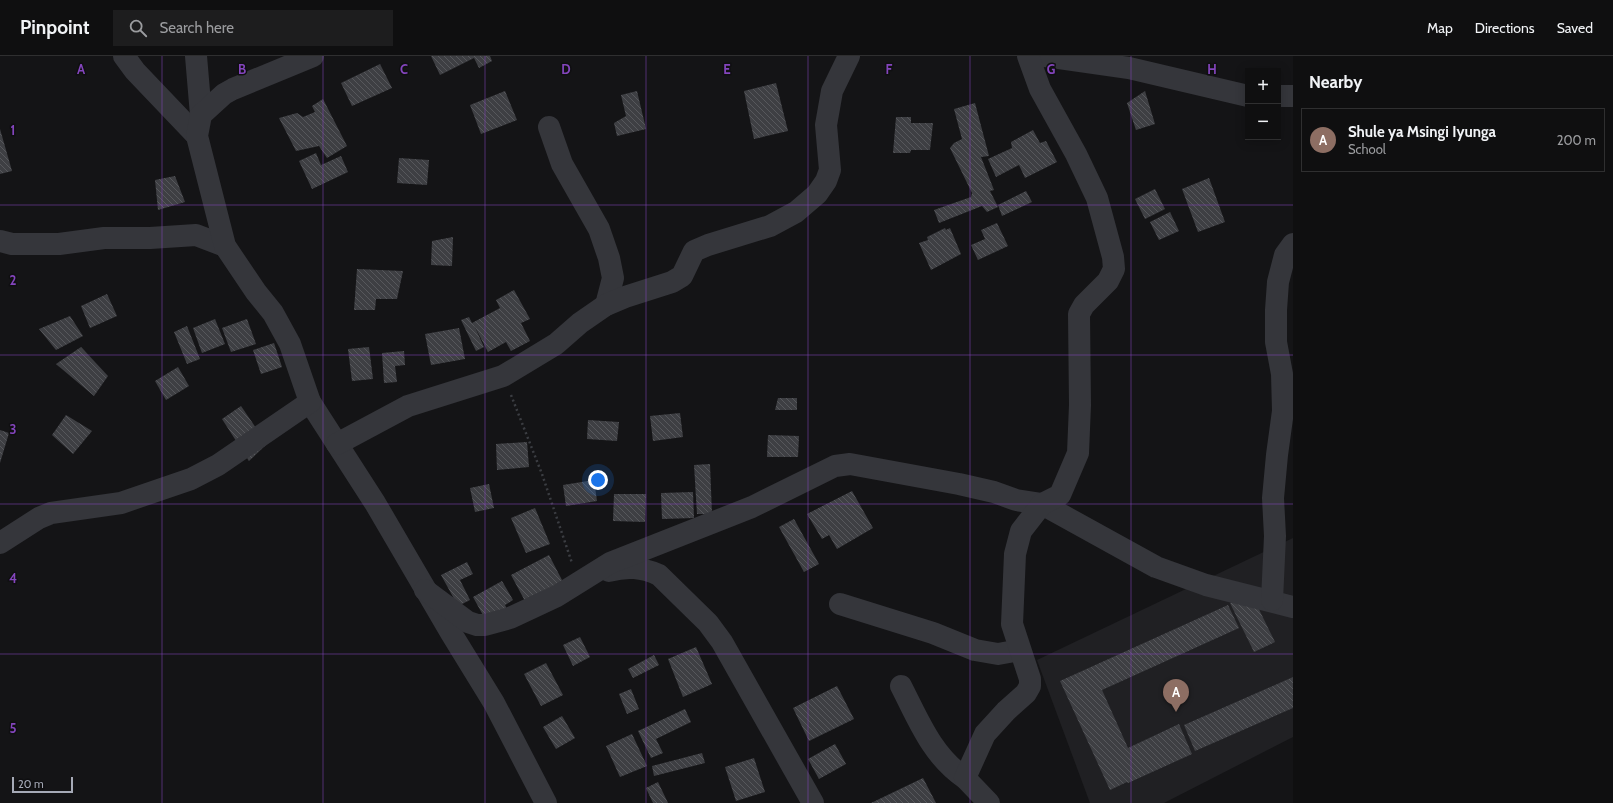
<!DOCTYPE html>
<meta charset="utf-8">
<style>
body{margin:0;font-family:Cabin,sans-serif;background:#1d1d1e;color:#f1f3f6}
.controls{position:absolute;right:12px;top:12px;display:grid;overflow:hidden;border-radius:0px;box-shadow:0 2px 10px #0003}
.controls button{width:36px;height:36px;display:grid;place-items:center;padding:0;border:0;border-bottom:1px solid #2f2f30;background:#0f0f10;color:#f1f3f6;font:20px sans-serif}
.scale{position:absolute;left:12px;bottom:10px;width:61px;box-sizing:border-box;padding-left:4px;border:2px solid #a6aab7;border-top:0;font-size:11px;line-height:14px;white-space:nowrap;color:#a6aab7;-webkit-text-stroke:3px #0f0f11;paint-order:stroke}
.you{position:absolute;left:598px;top:424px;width:14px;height:14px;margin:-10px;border:3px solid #fff;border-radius:50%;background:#1a73e8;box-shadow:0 0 0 6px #1a73e833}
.badge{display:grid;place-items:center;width:26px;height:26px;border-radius:50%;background:#0f766e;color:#fff;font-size:13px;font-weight:700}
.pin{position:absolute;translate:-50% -33px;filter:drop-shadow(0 1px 2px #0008)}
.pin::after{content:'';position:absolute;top:21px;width:14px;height:12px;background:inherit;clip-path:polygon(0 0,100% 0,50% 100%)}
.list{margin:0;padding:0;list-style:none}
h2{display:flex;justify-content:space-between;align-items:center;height:52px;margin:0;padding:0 16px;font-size:17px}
h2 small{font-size:13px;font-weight:400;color:#9b9c9f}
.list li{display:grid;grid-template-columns:26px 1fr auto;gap:12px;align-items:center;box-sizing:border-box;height:64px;margin:0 8px 8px;padding:0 8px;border:1px solid #2f2f30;border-radius:0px}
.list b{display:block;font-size:15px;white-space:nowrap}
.list p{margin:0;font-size:13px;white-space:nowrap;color:#9b9c9f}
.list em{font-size:13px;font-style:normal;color:#9b9c9f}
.icon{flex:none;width:22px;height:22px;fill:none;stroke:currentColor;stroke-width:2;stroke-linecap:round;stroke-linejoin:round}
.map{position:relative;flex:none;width:1293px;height:747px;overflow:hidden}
header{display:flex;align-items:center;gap:24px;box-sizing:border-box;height:56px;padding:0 20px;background:#0f0f10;border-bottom:1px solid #2f2f30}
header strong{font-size:19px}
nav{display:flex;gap:22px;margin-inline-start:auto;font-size:14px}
.search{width:280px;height:36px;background:#1d1d1e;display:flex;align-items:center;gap:10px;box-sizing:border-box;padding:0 14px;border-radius:0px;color:#9b9c9f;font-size:15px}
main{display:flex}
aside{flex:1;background:#0f0f10}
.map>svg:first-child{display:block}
</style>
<header>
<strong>Pinpoint</strong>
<div class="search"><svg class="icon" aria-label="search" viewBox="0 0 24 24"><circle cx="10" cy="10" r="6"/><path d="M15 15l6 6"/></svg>Search here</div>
<nav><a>Map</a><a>Directions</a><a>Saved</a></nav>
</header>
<main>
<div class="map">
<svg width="1293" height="747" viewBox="0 0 1293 747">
<defs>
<pattern id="building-back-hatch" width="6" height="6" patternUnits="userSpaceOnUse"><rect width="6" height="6" fill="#3e3f43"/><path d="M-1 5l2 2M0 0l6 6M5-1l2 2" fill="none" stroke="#57585c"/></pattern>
</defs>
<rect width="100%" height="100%" fill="#141416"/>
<path fill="#202023" d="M1293 482V681L1164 747H1090L1037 604Z"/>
<g fill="url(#building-back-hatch)">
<path d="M431 0H490L492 5 479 12 474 2 440 19Z"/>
<path d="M380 8 392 32 352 50 341 27Z"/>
<path d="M776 27 788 75 754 83 744 35Z"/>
<path d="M505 35 517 64 481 78 470 49Z"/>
<path d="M637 35 646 73 617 80 614 67 626 60 621 39Z"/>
<path d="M1145 35 1155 68 1136 74 1127 47Z"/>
<path d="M323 43 347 90 327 102 319 90 296 95 279 62 297 57 303 61 315 56 312 50Z"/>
<path d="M975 47 989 100 981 101 994 134 990 135 998 151 987 156 982 150 939 167 934 154 971 141 972 137 950 92 954 87 962 83 954 53Z"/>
<path d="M896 61H911V67H933L930 94H911L910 97H893Z"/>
<path d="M0 73 12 115 0 118Z"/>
<path d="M1033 74 1040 87 1046 85 1057 106 1025 122 1019 109 996 121 988 103 1012 92 1011 86Z"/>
<path d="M316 97 321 109 341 100 348 116 312 133 299 105Z"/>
<path d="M399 102 429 104 427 129 397 127Z"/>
<path d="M175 120 185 146 158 154 155 124Z"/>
<path d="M1209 122 1225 166 1198 176 1182 133Z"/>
<path d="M1155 133 1165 153 1145 163 1135 143Z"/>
<path d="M1026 135 1032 146 1002 160 998 149Z"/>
<path d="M1170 156 1179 175 1159 184 1150 166Z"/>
<path d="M997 167 1008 190 978 204 971 189 985 183 981 174Z"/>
<path d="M945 172 946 174 950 172 961 198 931 214 919 187 928 184 927 181Z"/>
<path d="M453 181 452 210 431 209 432 185Z"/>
<path d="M357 213 403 215 397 243H376L375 254H354Z"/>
<path d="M514 234 530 263 521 267 530 285 511 295 506 286 488 296 474 269 484 291 476 295 461 264 469 261 472 267 500 252 496 244Z"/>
<path d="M107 238 117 260 90 272 81 250Z"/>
<path d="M70 260 83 280 56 294 39 273Z"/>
<path d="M215 263 225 288 202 297 193 272Z"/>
<path d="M247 263 256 288 231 296 222 272Z"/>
<path d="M187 270 200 303 187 308 174 276Z"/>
<path d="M459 272 465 303 431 309 425 278Z"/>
<path d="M274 287 282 311 261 318 253 294Z"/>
<path d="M81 291 108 320 94 340 56 308Z"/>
<path d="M369 291 373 323 352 325 348 293Z"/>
<path d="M404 295 405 309 395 310 397 326 384 327 382 297Z"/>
<path d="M178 311 189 330 166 344 155 325Z"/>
<path d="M778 342H797V354H775Z"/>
<path d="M241 350 267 388 249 405 222 363Z"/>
<path d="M680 357 683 381 653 385 650 360Z"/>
<path d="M66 359 92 375 73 398 52 379Z"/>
<path d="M588 364 619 366 617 385 587 383Z"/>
<path d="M0 374 9 377 0 407Z"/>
<path d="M768 379 799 380 798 401H767Z"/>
<path d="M527 386 529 411 497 414 496 388Z"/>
<path d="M710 408 712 458H697L694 409Z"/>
<path d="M594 424 597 445 566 450 563 429Z"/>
<path d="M489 428 494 452 475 456 470 432Z"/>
<path d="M852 435 873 472 837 493 829 479 822 483 807 458Z"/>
<path d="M693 436 694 462 662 463 661 437Z"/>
<path d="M614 438H646L645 466 613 465Z"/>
<path d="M535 452 550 488 526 497 511 462Z"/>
<path d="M794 463 819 508 804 516 779 471Z"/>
<path d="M549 499 563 526 525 545 511 519Z"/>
<path d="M467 506 473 518 460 524 470 544 458 550 441 519Z"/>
<path d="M502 525 513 544 505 549 509 557 484 561 473 541Z"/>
<path d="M1251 537 1275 586 1254 596 1230 547Z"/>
<path d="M1228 549 1239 572 1102 634 1128 692 1179 668 1192 698 1128 727 1127 726 1110 734 1060 625Z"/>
<path d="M580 581 590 601 573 610 563 589Z"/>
<path d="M696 591 712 628 683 641 668 603Z"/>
<path d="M654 599 659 609 633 622 628 613Z"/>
<path d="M546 607 563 639 541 650 524 618Z"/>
<path d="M1293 621V652L1195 695 1184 669Z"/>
<path d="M837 630 854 663 809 685 793 652Z"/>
<path d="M631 633 639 653 627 658 619 638Z"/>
<path d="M685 653 691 666 656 683 663 697 651 702 638 675Z"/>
<path d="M562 660 575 682 556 693 543 671Z"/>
<path d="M632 678 647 710 620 721 606 690Z"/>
<path d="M835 688 846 708 819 723 808 703Z"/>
<path d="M702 697 705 707 654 720 652 710Z"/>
<path d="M754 702 765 736 736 745 725 711Z"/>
<path d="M923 722 936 747H871Z"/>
<path d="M658 726 668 747H653L646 732Z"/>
</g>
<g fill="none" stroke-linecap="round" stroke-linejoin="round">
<path stroke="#3b3d42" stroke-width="2.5" stroke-dasharray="2 3" stroke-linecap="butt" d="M511 339 542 418 572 507"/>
<g stroke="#35363b" stroke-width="22">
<path d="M124 0 135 15 197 80"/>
<path d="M196 0 201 59"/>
<path d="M1045 0 1129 12 1248 40"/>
<path d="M1278 40H1293"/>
<path d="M549 71 562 108 599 173 609 202 613 222 606 249"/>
<path d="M0 185 12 188H59L104 182H150L196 179 225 190"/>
<path d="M310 346 375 447 451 577 494 647 546 747"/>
<path d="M337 388 408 350 503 320 556 288 580 267 606 249 625 241 672 226 682 220 694 195 708 189 770 170 796 156 817 138 826 125 830 114 826 69 832 35 849 0"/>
<path d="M0 487 39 462 51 457 121 447 191 423 218 409 310 346 290 288 273 257 256 236 225 190 197 80 201 59 224 38 233 33 313 0"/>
<path d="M609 515C627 510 642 511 659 519L708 567 722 586 813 747"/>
<path d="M425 534 468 566 477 569H485L510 562 557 540 610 507 752 451 835 410 850 408 959 428 994 436 1016 444 1042 448 1156 511 1206 529 1293 551"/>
<path d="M1272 544 1275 480 1273 442 1277 399 1283 355 1282 318 1276 286V254L1278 226 1285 199 1293 188"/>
<path d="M840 548 933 577 975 594 998 598 1020 594"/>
<path d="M901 630C918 663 932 700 965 722"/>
<path d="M989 747 965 722 985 678 1006 655 1026 637 1030 630V623L1012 568 1015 498 1021 475 1042 448 1060 439 1078 397 1080 349 1079 258 1084 249 1108 225 1114 213 1113 201 1097 142 1076 98 1040 33 1028 0"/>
</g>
</g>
<path fill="none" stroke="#8445bd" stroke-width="1" stroke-opacity="0.55" d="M162 0V747M323 0V747M485 0V747M646 0V747M808 0V747M970 0V747M1131 0V747M0 149H1293M0 299H1293M0 448H1293M0 598H1293"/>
<g font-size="13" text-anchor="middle" font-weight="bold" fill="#8445bd" stroke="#0f0f11" stroke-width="3" stroke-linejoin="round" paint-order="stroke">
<text x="81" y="18">A</text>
<text x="242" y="18">B</text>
<text x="404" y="18">C</text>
<text x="566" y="18">D</text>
<text x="727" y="18">E</text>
<text x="889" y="18">F</text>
<text x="1051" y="18">G</text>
<text x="1212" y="18">H</text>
<text x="13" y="79">1</text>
<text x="13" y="229">2</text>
<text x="13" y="378">3</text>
<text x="13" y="527">4</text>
<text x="13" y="677">5</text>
</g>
</svg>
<div class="controls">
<button>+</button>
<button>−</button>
</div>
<div class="scale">20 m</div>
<div class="you"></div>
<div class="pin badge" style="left:1176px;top:656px;background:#8d6e63">A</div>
</div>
<aside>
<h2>Nearby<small></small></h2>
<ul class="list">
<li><span class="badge" style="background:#8d6e63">A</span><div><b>Shule ya Msingi Iyunga</b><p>School</p></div><em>200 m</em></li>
</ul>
</aside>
</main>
